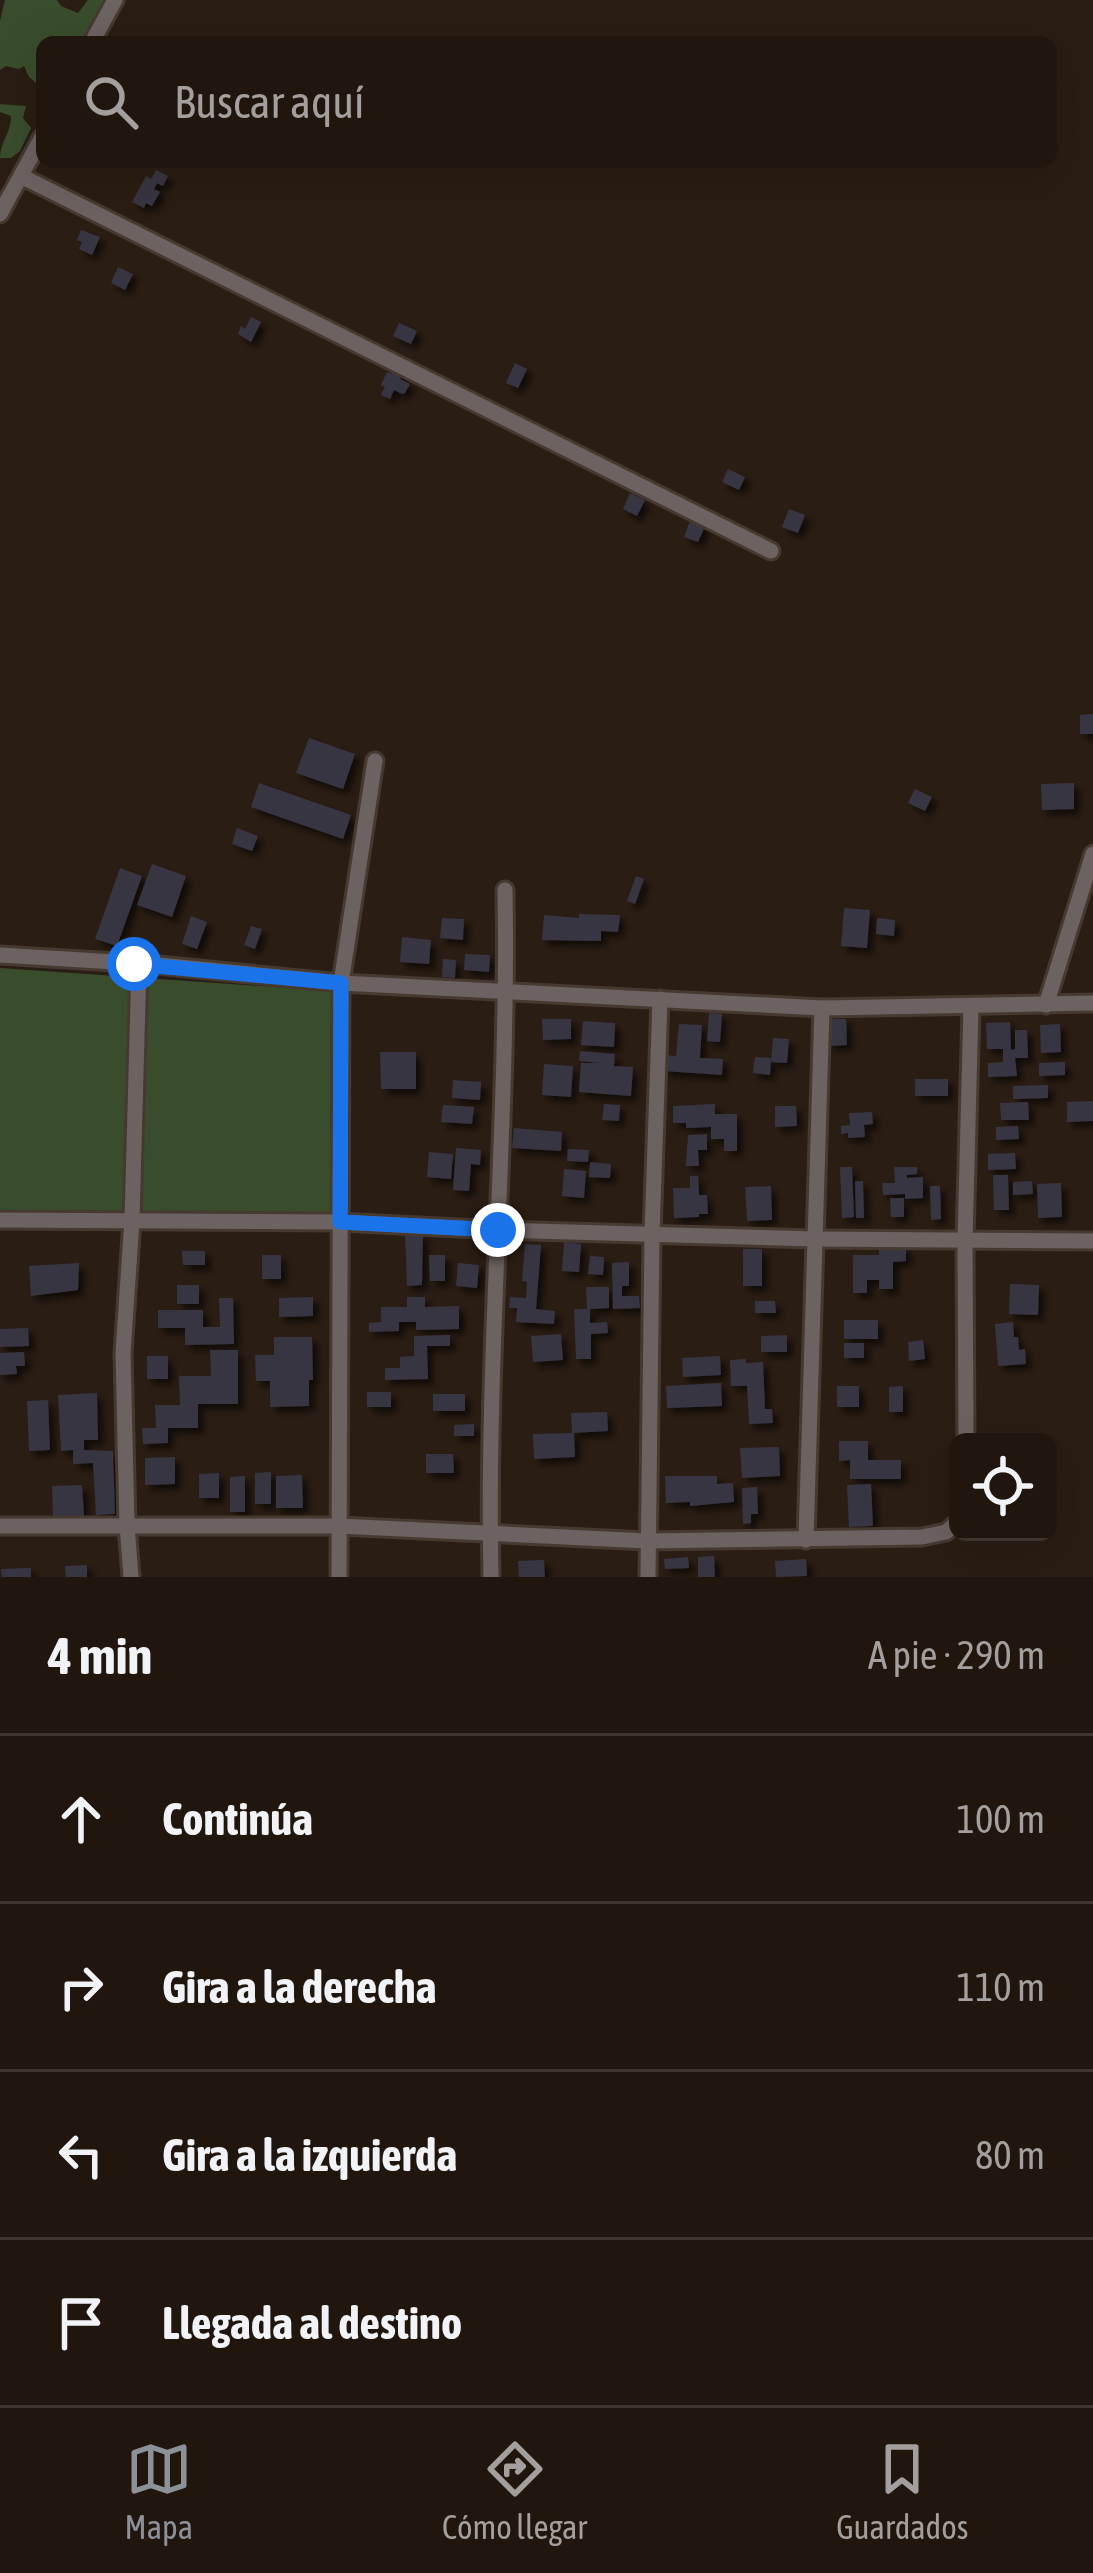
<!DOCTYPE html>
<html lang="es">
<meta charset="utf-8">
<style>
body{margin:0;font-family:"Asap Condensed",sans-serif;background:#2d231c;color:#f1f3f6}
.controls{position:absolute;right:36px;bottom:36px;display:grid;overflow:hidden;border-radius:18px;box-shadow:0 12px 48px #0002}
.controls button{width:108px;height:108px;display:grid;place-items:center;padding:0;border:0;border-bottom:3px solid #3d352e;background:#20160e;color:#f1f3f6;font:60px sans-serif}
.stop{position:absolute;width:36px;height:36px;margin:-27px;border:9px solid #1a73e8;border-radius:50%;background:#fff}
.stop.end{background:#1a73e8;border-color:#fff;box-shadow:0 3px 12px #0008}
.list{margin:0;padding:0;list-style:none}
h2{display:flex;justify-content:space-between;align-items:center;height:156px;margin:0;padding:0 48px;font-size:51px}
h2 small{font-size:39px;font-weight:400;color:#a29f9e}
.list li{display:grid;grid-template-columns:78px 1fr auto;gap:36px;align-items:center;box-sizing:border-box;height:168px;padding:0 48px;border-top:3px solid #3d352e}
.list b{display:block;font-size:45px;white-space:nowrap}
.list em{font-size:39px;font-style:normal;color:#a29f9e}
.icon{flex:none;width:66px;height:66px;fill:none;stroke:currentColor;stroke-width:2;stroke-linecap:round;stroke-linejoin:round}
.map{position:relative;flex:none;width:1093px;height:1577px;overflow:hidden}
.search{position:absolute;background:#20160e;box-shadow:0 12px 48px #0002;left:36px;right:36px;top:36px;height:132px;display:flex;align-items:center;gap:30px;box-sizing:border-box;padding:0 42px;border-radius:18px;color:#a29f9e;font-size:45px}
.sheet{height:828px;background:#20160e}
nav{display:flex;justify-content:space-around;align-items:center;box-sizing:border-box;height:168px;border-top:3px solid #3d352e;background:#20160e;font-size:33px;color:#a29f9e}
nav a{display:grid;justify-items:center;gap:6px}
nav .on{color:#8c9099}
.map>svg:first-child{display:block}
</style>
<div class="map">
<svg width="1093" height="1577" viewBox="0 0 1093 1577">
<defs>
<filter id="shadow"><feDropShadow dx="5.5" dy="5.5" stdDeviation="3" flood-color="#0009"/></filter>
</defs>
<rect width="100%" height="100%" fill="#2a1d13"/>
<g fill="#394d2d">
<path d="M5 0H57L61 6 78 13 88 0H110L94 42H42V84L39 85 29 77 24 66 19 69 6 66 0 70V21Z"/>
<path d="M0 104 26 106 23 118 31 128 20 151 11 158H0C0 143 12 130 11 116L0 112Z"/>
<path d="M0 968 334 991 331 1215 0 1214Z"/>
</g>
<g fill="#393443" filter="url(#shadow)">
<path d="M156 170 168 176 163 186 157 183 154 189 160 192 152 206 146 203 144 208 132 202 146 176 151 179Z"/>
<path d="M81 230 100 237 92 255 79 249 82 242 77 240Z"/>
<path d="M118 267 133 274 125 290 111 283Z"/>
<path d="M251 317 261 322 251 342 238 334 241 326 245 329Z"/>
<path d="M399 323 417 331 411 344 393 336Z"/>
<path d="M515 363 527 369 518 388 506 383Z"/>
<path d="M394 369 403 373 400 379 410 384 405 393 402 394 394 390 390 399 381 395 385 387 381 385 387 372 391 374Z"/>
<path d="M728 469 745 477 739 490 722 482Z"/>
<path d="M630 493 645 500 637 516 623 509Z"/>
<path d="M789 509 805 515 798 533 782 527Z"/>
<path d="M691 518 706 524 698 542 684 537Z"/>
<path d="M1093 714V734H1080V715Z"/>
<path d="M309 738 355 754 343 789 296 773Z"/>
<path d="M259 783 351 815 343 839 251 807Z"/>
<path d="M1074 783V809L1042 810 1041 784Z"/>
<path d="M915 789 932 797 925 811 908 803Z"/>
<path d="M237 828 258 836 252 851 232 844Z"/>
<path d="M152 864 186 876 172 917 137 905Z"/>
<path d="M120 868 142 876 117 946 95 939Z"/>
<path d="M636 876 644 879 635 904 627 901Z"/>
<path d="M844 908 870 910 867 948 841 946Z"/>
<path d="M579 914 620 915 618 932 601 931V941L542 940 544 915 579 918Z"/>
<path d="M191 916 207 922 197 949 182 944Z"/>
<path d="M442 918 464 919 463 940 440 938Z"/>
<path d="M877 918 895 920 894 936 876 934Z"/>
<path d="M251 926 262 929 255 949 244 945Z"/>
<path d="M402 937 431 940 429 964 400 962Z"/>
<path d="M465 954 490 955 489 972 464 970Z"/>
<path d="M443 959 456 960 455 978 442 977Z"/>
<path d="M709 1013 722 1014 720 1042 707 1041Z"/>
<path d="M542 1019H571V1039L543 1040Z"/>
<path d="M827 1019H846L847 1045 828 1046Z"/>
<path d="M583 1021 615 1023 614 1047 581 1045Z"/>
<path d="M1010 1022 1011 1050 1015 1049V1030H1027L1028 1058H1015L1017 1076 988 1077V1063L1003 1062V1049H987L986 1023Z"/>
<path d="M679 1024 702 1025 700 1058 723 1059 722 1075 663 1071 664 1055 676 1056Z"/>
<path d="M1060 1024 1061 1052 1041 1053 1040 1025Z"/>
<path d="M773 1038 789 1039 787 1063 771 1062Z"/>
<path d="M580 1051 615 1054 614 1066 633 1067 631 1096 579 1092 581 1063H600L579 1061Z"/>
<path d="M380 1052H416V1089H381Z"/>
<path d="M755 1057 771 1058 770 1075 753 1073Z"/>
<path d="M1065 1062V1075L1039 1076V1063Z"/>
<path d="M544 1064 573 1066 571 1097 542 1095Z"/>
<rect x="915" y="1079" width="33" height="17"/>
<path d="M453 1080 481 1082 480 1100 452 1098Z"/>
<path d="M1048 1085V1098L1013 1099V1086Z"/>
<path d="M1093 1101V1121L1067 1122V1102Z"/>
<path d="M1028 1102 1029 1120H1001L1000 1103Z"/>
<path d="M604 1104 620 1105 619 1121 602 1120Z"/>
<path d="M715 1104V1114H737V1151H724V1139H711V1127L686 1128V1123H673V1106Z"/>
<path d="M443 1105 474 1107 472 1124 441 1122Z"/>
<path d="M775 1106H796L797 1126 775 1127Z"/>
<path d="M872 1112 873 1124 864 1125 865 1137 848 1138V1133L841 1134V1126L850 1125 849 1113Z"/>
<path d="M1018 1126 1019 1139 996 1140V1127Z"/>
<path d="M514 1128 562 1132 561 1151 512 1148Z"/>
<path d="M707 1134V1150H698L699 1166H686L688 1135Z"/>
<path d="M456 1148 481 1150 480 1165 471 1164 469 1191 453 1190Z"/>
<path d="M568 1149 589 1150 588 1162 567 1161Z"/>
<path d="M429 1152 453 1154 451 1179 427 1177Z"/>
<path d="M1015 1153 1016 1169 988 1170V1154Z"/>
<path d="M590 1162 611 1164 610 1178 589 1177Z"/>
<path d="M840 1167H852L854 1217 842 1218Z"/>
<path d="M894 1167H917V1174L907 1175V1178L923 1177V1198L905 1199V1194L883 1195 882 1183H895Z"/>
<path d="M564 1169 586 1171 584 1198 562 1196Z"/>
<path d="M993 1175H1008L1009 1210H994Z"/>
<path d="M690 1176H698L699 1195H707L708 1214H699V1217L674 1218 673 1188H690Z"/>
<path d="M855 1181H863L864 1218H856Z"/>
<path d="M1032 1181 1033 1194 1013 1195V1182Z"/>
<path d="M1061 1183 1062 1217 1038 1218 1037 1184Z"/>
<path d="M771 1186 772 1220 747 1221 745 1187Z"/>
<path d="M930 1186H940L941 1219 931 1220Z"/>
<path d="M890 1198H904V1217H891Z"/>
<path d="M423 1234 422 1285 407 1286 405 1235Z"/>
<path d="M564 1242 581 1244 579 1272 562 1271Z"/>
<path d="M879 1243 906 1247V1261L893 1262V1289H879V1280H867V1293H853V1255H879Z"/>
<path d="M525 1244 541 1245 536 1309 555 1311 554 1324 516 1322 517 1308H509L510 1297 526 1298 527 1282 522 1281Z"/>
<rect x="743" y="1249" width="19" height="37"/>
<path d="M182 1251H205V1265H183Z"/>
<rect x="262" y="1255" width="19" height="24"/>
<path d="M429 1255H445V1281H430Z"/>
<path d="M590 1256 604 1257 603 1275 588 1274Z"/>
<path d="M629 1262V1286H622V1296H639L640 1308 613 1309 612 1263Z"/>
<path d="M79 1263 78 1290 31 1296 29 1266Z"/>
<path d="M458 1263 479 1265 477 1288 456 1286Z"/>
<path d="M1010 1284 1039 1285 1038 1315 1009 1314Z"/>
<rect x="177" y="1285" width="22" height="19"/>
<path d="M586 1287H609V1308L590 1309V1323L607 1322 608 1333 591 1334V1359H576L574 1309H587Z"/>
<path d="M313 1297V1316L279 1317V1298Z"/>
<path d="M407 1297H425V1307L459 1306V1329L416 1330V1322H399V1331L369 1332V1323L381 1322V1307H407Z"/>
<path d="M219 1298H233L234 1344 185 1345V1328H158V1310H203V1327H220Z"/>
<path d="M755 1301H775L776 1313H755Z"/>
<rect x="844" y="1320" width="34" height="19"/>
<path d="M1013 1322 1014 1337H1018L1019 1350 1025 1349 1026 1364 998 1366 995 1324Z"/>
<path d="M28 1328 29 1346 0 1347V1329Z"/>
<path d="M561 1334 563 1360 533 1362 531 1336Z"/>
<path d="M450 1335V1346H427L428 1379 385 1380V1368H400V1357L414 1356V1336Z"/>
<path d="M787 1335V1352H761V1336Z"/>
<path d="M274 1337H312L313 1380H309V1406L270 1407V1381H256L255 1355H274Z"/>
<path d="M923 1340 925 1359 909 1361 908 1342Z"/>
<rect x="844" y="1343" width="20" height="15"/>
<path d="M210 1350H238V1404H198V1428H168V1443L143 1444 142 1428H156L155 1405H180L179 1376H211Z"/>
<path d="M24 1352 25 1366H16L17 1374 0 1375V1353Z"/>
<rect x="147" y="1356" width="21" height="23"/>
<path d="M720 1356 721 1375 683 1377 682 1358Z"/>
<path d="M746 1359V1363L763 1362 765 1409H772L773 1423 749 1424 747 1386H731L730 1360Z"/>
<path d="M721 1383 722 1406 667 1408 666 1386Z"/>
<rect x="837" y="1386" width="22" height="21"/>
<path d="M903 1386V1412H889V1387Z"/>
<rect x="367" y="1392" width="24" height="15"/>
<path d="M97 1393 98 1440H84V1450L113 1451 115 1514 96 1515 93 1463 73 1464V1450L61 1451 58 1395Z"/>
<rect x="433" y="1394" width="32" height="17"/>
<path d="M48 1400 50 1450 29 1451 27 1401Z"/>
<path d="M607 1412 608 1431 572 1433 571 1413Z"/>
<path d="M474 1424V1436H454V1425Z"/>
<path d="M574 1433 575 1457 534 1459 533 1434Z"/>
<path d="M839 1441H868V1460H901V1479H850V1460L839 1461Z"/>
<path d="M779 1447 780 1476 742 1478 740 1448Z"/>
<path d="M426 1454H453L454 1473H426Z"/>
<path d="M175 1457V1484L145 1485V1458Z"/>
<path d="M271 1472V1504H255V1473Z"/>
<path d="M219 1473V1498H199V1474Z"/>
<path d="M302 1475 303 1508H276V1476Z"/>
<path d="M245 1476V1512H230V1477Z"/>
<path d="M665 1476H717V1484L733 1483 734 1502 690 1506V1502L666 1503Z"/>
<path d="M871 1484 873 1526 849 1527 847 1485Z"/>
<path d="M82 1485 84 1516 53 1517 52 1486Z"/>
<path d="M757 1487 758 1514H751V1523L743 1524 742 1488Z"/>
<path d="M714 1556 715 1577H698V1557Z"/>
<path d="M688 1557 689 1568 665 1569 664 1559Z"/>
<path d="M806 1559 807 1576 776 1577 775 1561Z"/>
<path d="M544 1560 545 1577H519L518 1561Z"/>
<path d="M87 1565V1577H66L65 1566Z"/>
<path d="M31 1568V1577H2L1 1569Z"/>
</g>
<g fill="none" stroke-linecap="round" stroke-linejoin="round">
<g stroke="#463930" stroke-width="21">
<g id="minor">
<path d="M92 42 115 0"/>
<path d="M21 176 771 551"/>
<path d="M0 214 42 137"/>
<path d="M0 955 148 964 341 983 822 1008 1093 1003"/>
<path d="M1046 1005 1093 854"/>
<path d="M0 1220 340 1222 498 1230 815 1239 1093 1241"/>
<path d="M966 1442 965 1241 971 1006"/>
<path d="M0 1526H339L647 1541 922 1537 946 1532 958 1522"/>
<path d="M806 1540 822 1008"/>
<path d="M131 1577 127 1525 123 1353 132 1220 139 964"/>
<path d="M339 1577 341 983 375 761"/>
<path d="M491 1577C486 1348 509 1119 505 890"/>
<path d="M648 1577 652 1234 660 999"/>
</g>
</g>
<use href="#minor" stroke="#6c6261" stroke-width="15"/>
</g>
<g fill="none" stroke-linecap="round" stroke-linejoin="round">
<path stroke="#1a73e8" stroke-width="15" d="M134 964 341 983 340 1222 498 1230"/>
</g>
</svg>
<div class="controls">
<button><svg class="icon" aria-label="locate" viewBox="0 0 24 24"><circle cx="12" cy="12" r="6"/><path d="M12 2v4M12 18v4M2 12h4M18 12h4"/></svg></button>
</div>
<div class="stop" style="left:134px;top:964px"></div>
<div class="stop end" style="left:498px;top:1230px"></div>
<div class="search"><svg class="icon" aria-label="search" viewBox="0 0 24 24"><circle cx="10" cy="10" r="6"/><path d="M15 15l6 6"/></svg>Buscar aquí</div>
</div>
<section class="sheet">
<h2>4 min<small>A pie · 290 m</small></h2>
<ul class="list">
<li><svg class="icon" aria-label="ahead" viewBox="0 0 24 24"><path d="M12 20V5M6 11l6-6 6 6"/></svg><div><b>Continúa</b></div><em>100 m</em></li>
<li><svg class="icon" aria-label="right" viewBox="0 0 24 24"><path d="M7 20v-9h11M14 6l5 5-5 5"/></svg><div><b>Gira a la derecha</b></div><em>110 m</em></li>
<li><svg class="icon" aria-label="left" viewBox="0 0 24 24"><path d="M17 20v-9H6M10 6l-5 5 5 5"/></svg><div><b>Gira a la izquierda</b></div><em>80 m</em></li>
<li><svg class="icon" aria-label="arrive" viewBox="0 0 24 24"><path d="M6 21V4h12l-3 4 3 4H6"/></svg><div><b>Llegada al destino</b></div></li>
</ul>
</section>
<nav>
<a class="on"><svg class="icon" aria-label="map" viewBox="0 0 24 24"><path d="M3 6l6-2 6 2 6-2v14l-6 2-6-2-6 2zM9 4v14M15 6v14"/></svg>Mapa</a>
<a><svg class="icon" aria-label="directions" viewBox="0 0 24 24"><path d="M12 3l9 9-9 9-9-9zM9 14v-3h6M13 9l2 2-2 2"/></svg>Cómo llegar</a>
<a><svg class="icon" aria-label="saved" viewBox="0 0 24 24"><path d="M7 4h10v16l-5-4-5 4z"/></svg>Guardados</a>
</nav>
